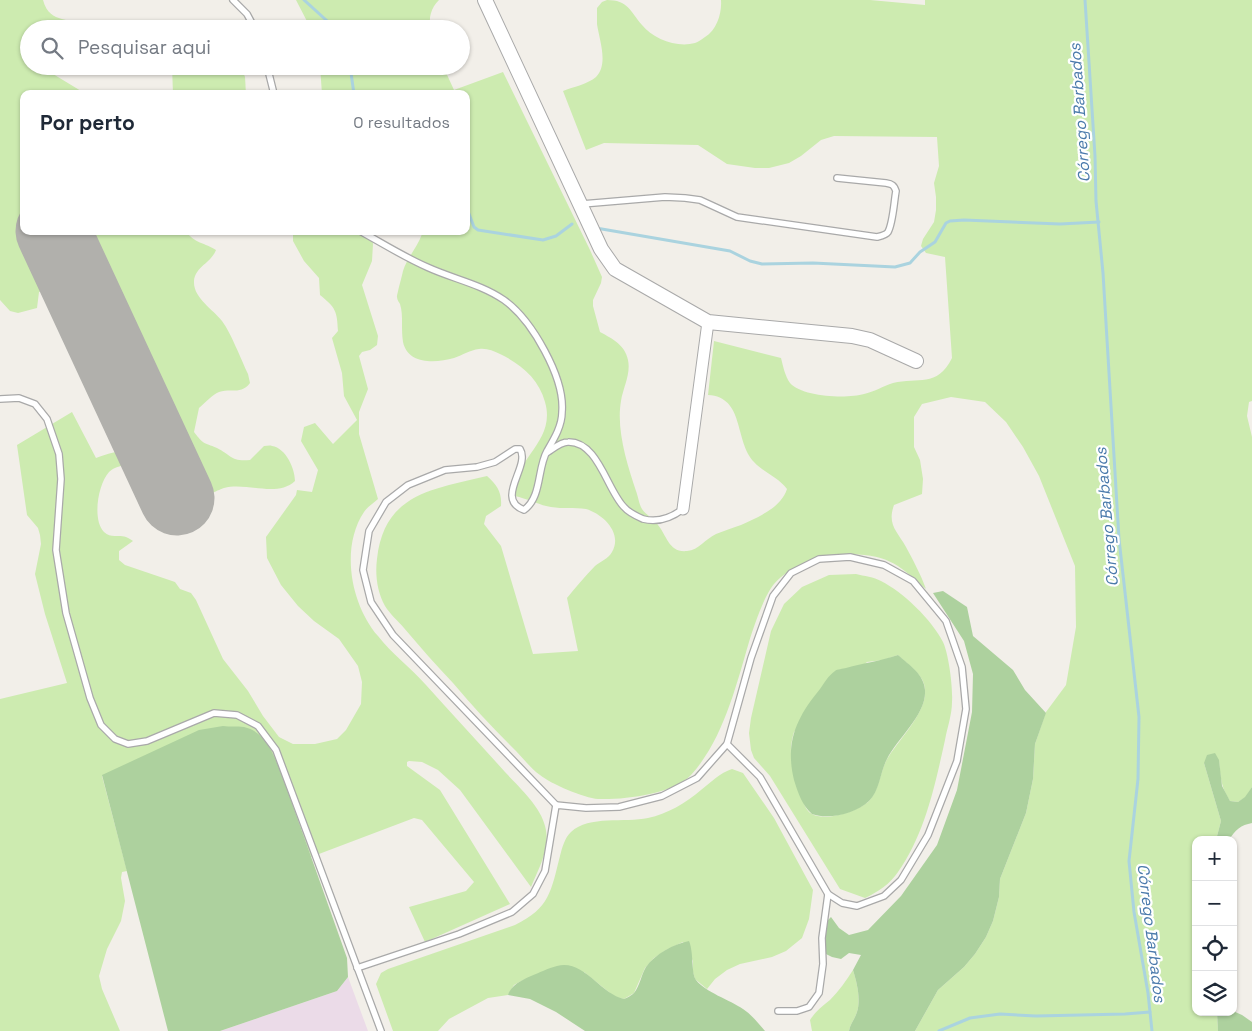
<!DOCTYPE html>
<html lang="pt">
<meta charset="utf-8">
<style>
body{margin:0;font-family:"Space Grotesk",sans-serif;background:#f6f6f7;color:#1f2937}
.controls{position:absolute;right:15px;bottom:15px;display:grid;overflow:hidden;border-radius:10px;box-shadow:0 1px 4px #0004}
.controls button{width:45px;height:45px;display:grid;place-items:center;padding:0;border:0;border-bottom:1px solid #e0e1e3;background:#fff;color:#1f2937;font:25px sans-serif}
.list{margin:0;padding:0;list-style:none}
h2{display:flex;justify-content:space-between;align-items:center;height:65px;margin:0;padding:0 20px;font-size:21px}
h2 small{font-size:16px;font-weight:400;color:#747a83}
.icon{flex:none;width:28px;height:28px;fill:none;stroke:currentColor;stroke-width:2;stroke-linecap:round;stroke-linejoin:round}
.map{position:relative;flex:none;width:1252px;height:1031px;overflow:hidden}
.search{position:absolute;background:#fff;box-shadow:0 1px 4px #0004;left:20px;top:20px;width:450px;height:55px;display:flex;align-items:center;gap:12px;box-sizing:border-box;padding:0 18px;border-radius:28px;color:#747a83;font-size:19px}
.panel{position:absolute;background:#fff;box-shadow:0 1px 4px #0004;left:20px;top:90px;width:450px;height:145px;border-radius:10px}
.map>svg:first-child{display:block}
</style>
<div class="map">
<svg width="1252" height="1031" viewBox="0 0 1252 1031">
<rect width="100%" height="100%" fill="#f2efe9"/>
<path fill="#ebdbe8" d="M348 977 368 1031H220L337 991Z"/>
<g fill="#cdebb0" fill-rule="evenodd">
<path d="M0 0H43C50 26 72 15 86 29H29V51L24 60 28 67 53 74 86 94H24V231H43L63 280C59 289 49 289 39 292L37 308 18 313 10 311 0 300Z"/>
<path d="M296 0H439C431 8 428 18 431 29H311Z"/>
<path d="M607 0C628 0 630 11 642 25 653 39 677 48 695 43 698 42 702 39 705 37 717 30 722 13 721 0H870L925 5V0H1252V401L1249 402 1247 416 1252 437V787L1246 797 1238 802 1230 801C1221 788 1220 775 1219 760L1204 763 1221 821 1216 840H1196V1012H1217L1218 1031H915L938 990 964 967 975 954 986 937 993 921 999 897 1000 879 1026 813 1033 779 1035 744 1046 712 1066 685 1076 627 1075 566 1039 476 1023 447 1006 422 985 402 951 397 922 404 914 417V447L920 460 923 479 922 494 894 505C887 525 897 531 906 547 913 560 921 575 926 589 896 562 886 554 844 554 821 554 790 566 774 584 764 596 754 626 749 642 736 686 723 740 691 775 673 794 624 800 598 799 584 798 551 784 540 775 531 769 524 759 516 751 494 729 473 707 453 683 436 665 420 647 404 628 398 621 390 614 385 606 377 592 375 574 377 559 384 493 434 489 487 476 497 485 502 492 501 506L486 516 484 524 501 546 533 654 578 651 567 598C576 587 585 576 595 566 601 561 608 559 612 552 623 533 603 514 586 509 574 507 563 509 551 507 542 506 525 498 515 496 510 460 557 443 545 402 539 379 521 364 500 354 493 351 487 348 479 349 470 350 463 355 454 358 436 363 408 365 403 342 402 336 402 329 402 323 402 317 402 310 400 304 399 302 397 300 397 297 397 294 402 276 403 271 407 258 417 248 422 234L420 231H466V94H322L320 66H443L454 90 503 72 590 250 602 277 601 283 593 300V306L600 332C613 339 625 345 628 360 631 374 623 388 621 401 616 429 627 464 636 491 638 496 639 504 642 509 646 515 654 519 658 525 667 536 669 553 687 551 699 550 705 539 716 534 724 531 732 528 741 525 758 517 781 508 787 489 778 477 764 473 754 462 734 441 745 397 708 395L714 341 781 358C783 366 785 376 790 383 802 397 847 399 864 394 874 392 883 386 893 383 918 377 937 388 952 358L945 257 926 253 921 246 923 239 934 222 936 210V197L934 183 939 166 937 137 834 136 821 140 801 156 789 163 769 168H755L727 164 698 145 604 143 586 150 563 91C573 87 588 84 596 77 609 64 599 39 597 24 597 19 597 13 597 8L602 2Z"/>
<path d="M172 66H241L245 77 246 94H173Z"/>
<path d="M75 231H186C193 243 206 243 216 250 211 263 195 267 194 281 193 298 213 309 222 321 231 333 241 359 248 374L250 383C241 395 231 388 219 392 212 395 205 403 199 408L194 432C204 445 203 442 217 448 231 455 231 462 250 460L264 446C267 446 270 445 272 446 286 448 295 469 295 481 277 498 247 482 224 488 220 489 204 497 201 500 194 506 192 522 183 525 176 527 166 522 161 519L158 512 160 507 159 499C154 496 147 495 143 492 133 485 138 474 123 465 118 467 113 468 109 472 98 484 92 520 104 532 111 539 118 534 126 537 129 538 131 540 133 541L119 551V560L125 565 175 582 180 589 191 593 196 600 223 659 248 691 263 716 279 737 293 744H315L337 739 346 730 361 704 362 682 358 666 339 639 314 621 298 606 281 585 267 558 266 537 296 495 297 490 312 492 318 470 301 441 304 427 315 423 333 444 357 420 344 396 342 373 332 338 338 331C337 311 336 308 320 295L319 278 304 261 293 241V231H371L373 244 372 261 362 285 378 336 377 345 370 350 362 352 359 356 368 389 359 412V434L378 499C374 503 367 507 364 512 340 548 351 605 378 636 391 653 411 668 426 685 452 714 479 743 505 772 518 786 541 807 545 826 551 847 539 868 531 887L460 790 438 770 422 762 409 761 407 762V766L440 790 510 904 425 942 409 907 466 891 474 882 422 820 414 818 311 857 281 772 267 743 102 776 127 871 122 872 121 878 125 901 121 921 107 949 99 976 102 989 120 1031H0V699L67 683 45 614 35 574 41 544 40 535 38 528 27 515 17 445 72 412 96 458C111 452 138 446 153 453L171 498 196 488Z"/>
<path d="M856 574C864 576 874 577 881 581 903 592 932 620 943 642 949 655 953 688 952 702 952 715 947 728 945 740 935 785 925 834 898 872 890 884 878 892 865 898L840 889 770 776 754 758 751 750 749 733 751 718 771 631 784 604 802 587 829 575ZM898 655C908 665 925 675 925 690 927 711 900 739 889 756 880 769 880 789 869 801 859 811 825 822 812 814 804 810 803 799 800 791 793 769 787 755 794 732L867 662 883 660Z"/>
<path d="M732 769 743 773 774 818 813 890 809 919 802 938 786 951 772 957 740 964 727 970 715 979 707 989 695 979 693 972V961L683 942 666 950 654 958 645 968 634 993 624 999 615 997 584 972 525 979 514 985 508 995 488 998 449 1019 438 1031H393L376 984 381 973 388 969 515 925C550 908 551 891 560 856 562 848 565 837 571 832 589 815 625 823 648 818 667 814 686 803 701 790 711 782 720 773 732 769Z"/>
<path d="M853 970C857 983 861 999 857 1012 855 1019 850 1024 849 1031H812L810 1020C815 1012 822 1006 830 1000 839 991 846 981 853 970Z"/>
</g>
<g fill="#add19e">
<path d="M943 591 967 607 973 636 1013 670 1025 690 1046 713 1035 744 1033 779 1026 813 1000 879 999 897 993 921 986 937 975 954 964 967 938 990 915 1031H849C850 1024 855 1019 857 1012 861 999 857 983 853 970L861 955 849 953 841 959 832 957 826 954 824 943 825 923 831 917 839 928 849 935 868 930 901 896 937 845 957 790 972 712 973 674 964 641 933 593Z"/>
<path d="M898 655C909 665 924 674 925 690 927 714 897 739 887 759 880 772 880 790 869 801 855 814 829 820 812 814 802 805 798 793 794 780 785 743 796 718 820 689 824 683 829 675 835 671 837 669 843 669 846 668 863 663 881 661 898 655Z"/>
<path d="M223 726C230 727 237 726 244 727 266 732 273 754 281 772L347 958 348 977 337 991 220 1031H168L102 775 199 730Z"/>
<path d="M1215 753 1219 760 1222 786 1230 801 1238 802 1245 797 1252 787V823C1241 825 1235 830 1229 840H1216L1221 821 1204 763 1207 755Z"/>
<path d="M689 941C694 953 691 973 696 980 705 992 730 1000 743 1009 751 1014 758 1023 765 1031H585L556 1012 530 999 508 995C511 985 522 980 531 976 539 973 548 968 557 966 584 959 600 994 624 999 627 998 632 995 634 993 640 986 641 975 646 967 655 954 674 944 689 941Z"/>
<path d="M1233 1011 1242 1015 1252 1022V1031H1218L1217 1012Z"/>
</g>
<g fill="none" stroke-linecap="round" stroke-linejoin="round">
<g stroke="#aad3df" stroke-width="3">
<path d="M304 0 336 29"/>
<path d="M1085 0 1095 156 1096 201 1103 273 1119 539 1139 717 1138 779 1129 861 1134 912 1148 993 1152 1031"/>
<path d="M350 66 354 94"/>
<path d="M466 206 474 227 478 230 543 240 556 236 572 224"/>
<path d="M596 228 730 251 750 261 762 264 813 263 895 267 910 263 920 252 935 242 946 223 950 221 964 220 1060 224 1099 222"/>
<path d="M939 1031 970 1018 1000 1014 1036 1016 1125 1014 1150 1012"/>
</g>
<path stroke="#b1b0ac" stroke-width="75" d="M53 231 177 498"/>
<g stroke="#a9a9a9" stroke-width="8">
<g id="service">
<path d="M233 0 247 14 255 29"/>
<path d="M267 66 274 94"/>
<path d="M582 204 665 197 685 198 700 200 737 217 877 237C881 236 886 235 888 232 893 223 894 202 896 191 894 185 892 184 886 183L837 178"/>
<path d="M360 231C382 243 404 257 427 267 453 279 481 284 504 300 532 320 565 378 562 412 562 426 554 439 547 451 537 469 542 497 524 510 494 499 531 466 520 449H515L495 462 477 467 445 470 408 485 386 502 369 531 363 570 371 602 393 635 556 805"/>
<path d="M0 399 19 398 35 404 47 419 59 454 61 479 56 550 66 613 90 698 101 725 115 739 128 744 147 741 214 713 237 715 258 726 276 750 381 1031"/>
<path d="M548 452C554 448 561 442 568 442 598 441 607 490 624 507 629 513 636 516 643 519 658 523 671 518 683 509"/>
<path d="M727 744 760 777 828 894 822 938 823 964 819 993 809 1007 797 1011H778"/>
<path d="M357 968 459 934 512 912 533 894 545 871 556 805 586 808 619 807 662 796 697 778 727 744 751 658 773 596 791 573 819 559 850 557 884 565 913 581 946 621 962 667 966 709 957 761 928 835 901 880 884 896 857 906 842 903 828 894"/>
</g>
</g>
<g stroke="#a9a9a9" stroke-width="13">
<path id="minor" d="M683 509 708 322"/>
</g>
<g stroke="#a9a9a9" stroke-width="16">
<path id="tertiary" d="M485 0 601 249 615 269 708 322 852 336 870 340 916 361"/>
</g>
<use href="#service" stroke="#fff" stroke-width="5.5"/>
<use href="#minor" stroke="#fff" stroke-width="11"/>
<use href="#tertiary" stroke="#fff" stroke-width="14"/>
</g>
<g text-anchor="middle" stroke-width="4.5" stroke-linejoin="round" paint-order="stroke">
<g font-size="16" font-style="italic" fill="#4a7aab" stroke="#fff">
<text transform="translate(1079 113) rotate(-94)" y="6">Córrego Barbados</text>
<text transform="translate(1106 517) rotate(-95)" y="6">Córrego Barbados</text>
<text transform="translate(1152 933) rotate(83)" y="6">Córrego Barbados</text>
</g>
</g>
</svg>
<div class="controls">
<button>+</button>
<button>−</button>
<button><svg class="icon" aria-label="locate" viewBox="0 0 24 24"><circle cx="12" cy="12" r="6"/><path d="M12 2v4M12 18v4M2 12h4M18 12h4"/></svg></button>
<button><svg class="icon" aria-label="layers" viewBox="0 0 24 24"><path d="M12 4l9 5-9 5-9-5zM3 14l9 5 9-5"/></svg></button>
</div>
<div class="search"><svg class="icon" aria-label="search" viewBox="0 0 24 24"><circle cx="10" cy="10" r="6"/><path d="M15 15l6 6"/></svg>Pesquisar aqui</div>
<section class="panel">
<h2>Por perto<small>0 resultados</small></h2>
<ul class="list">
</ul>
</section>
</div>
